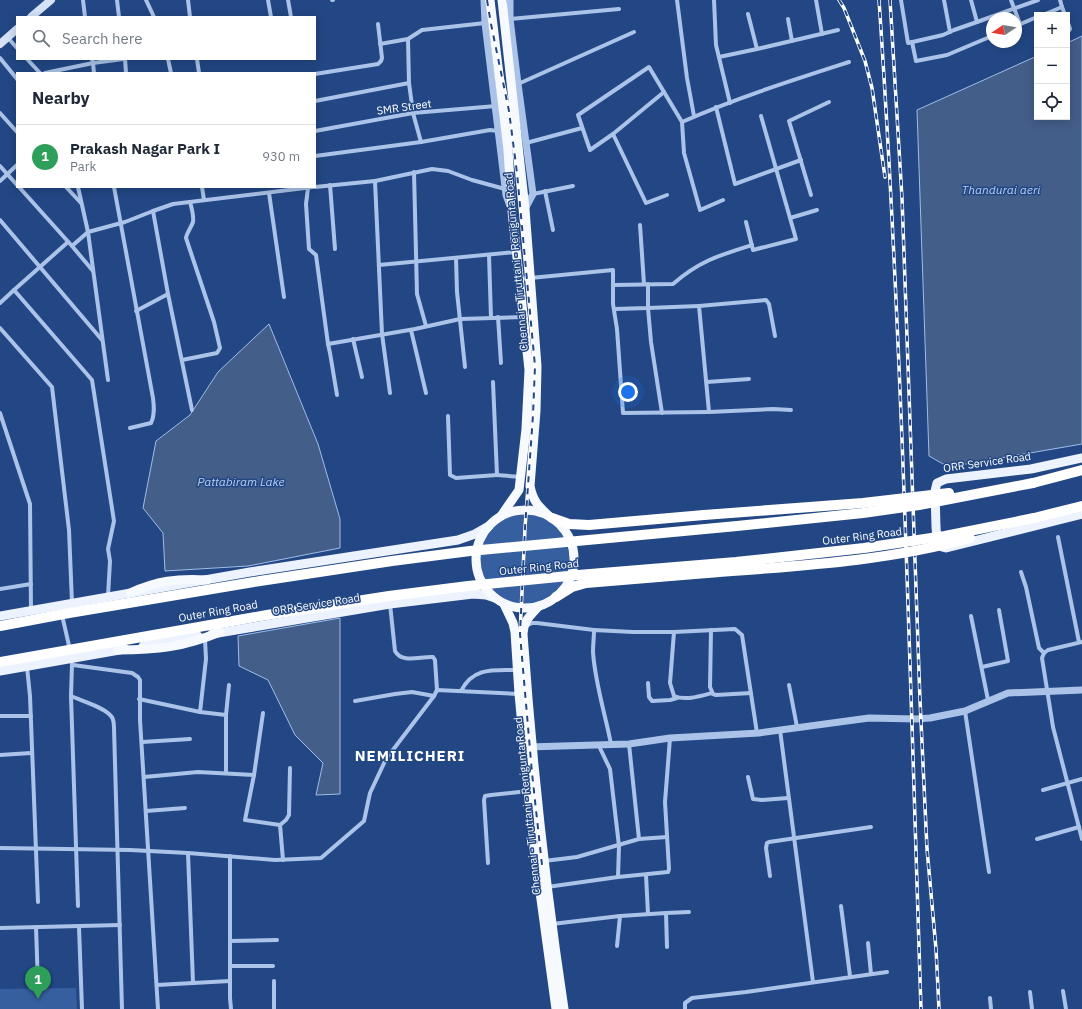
<!DOCTYPE html>
<meta charset="utf-8">
<style>
body{margin:0;font-family:"IBM Plex Sans",sans-serif;background:#f2f2f3;color:#1f2937}
.controls{position:absolute;right:12px;top:12px;display:grid;overflow:hidden;border-radius:0px;box-shadow:0 2px 10px #0003}
.controls button{width:36px;height:36px;display:grid;place-items:center;padding:0;border:0;border-bottom:1px solid #e0e1e3;background:#fff;color:#1f2937;font:20px sans-serif}
.compass{position:absolute;left:986px;top:12px;width:36px;height:36px;border-radius:50%;background:#fff;box-shadow:0 2px 10px #0003;rotate:258deg}
.you{position:absolute;left:628px;top:392px;width:14px;height:14px;margin:-10px;border:3px solid #fff;border-radius:50%;background:#1a73e8;box-shadow:0 0 0 6px #1a73e833}
.badge{display:grid;place-items:center;width:26px;height:26px;border-radius:50%;background:#7f764f;color:#fff;font-size:13px;font-weight:700}
.pin{position:absolute;translate:-50% -33px;filter:drop-shadow(0 1px 2px #0008)}
.pin::after{content:'';position:absolute;top:21px;width:14px;height:12px;background:inherit;clip-path:polygon(0 0,100% 0,50% 100%)}
.list{margin:0;padding:0;list-style:none}
h2{display:flex;justify-content:space-between;align-items:center;height:52px;margin:0;padding:0 16px;font-size:17px}
h2 small{font-size:13px;font-weight:400;color:#747a83}
.list li{display:grid;grid-template-columns:26px 1fr auto;gap:12px;align-items:center;box-sizing:border-box;height:64px;padding:0 16px;border-top:1px solid #e0e1e3}
.list b{display:block;font-size:15px;white-space:nowrap}
.list p{margin:0;font-size:13px;white-space:nowrap;color:#747a83}
.list em{font-size:13px;font-style:normal;color:#747a83}
.icon{flex:none;width:22px;height:22px;fill:none;stroke:currentColor;stroke-width:2;stroke-linecap:round;stroke-linejoin:round}
.map{position:relative;flex:none;width:1082px;height:1009px;overflow:hidden}
.search{position:absolute;background:#fff;box-shadow:0 2px 10px #0003;left:16px;top:16px;width:300px;height:44px;display:flex;align-items:center;gap:10px;box-sizing:border-box;padding:0 14px;border-radius:0px;color:#747a83;font-size:15px}
.panel{position:absolute;background:#fff;box-shadow:0 2px 10px #0003;left:16px;top:72px;width:300px;height:116px;border-radius:0px}
.map>svg:first-child{display:block}
</style>
<div class="map">
<svg width="1082" height="1009" viewBox="0 0 1082 1009">
<rect width="100%" height="100%" fill="#224784"/>
<g fill="#365fa0">
<circle cx="524" cy="559" r="45"/>
<path d="M76 988 77 1009H0V989Z"/>
</g>
<g fill="#445e8a" stroke="#9fbde9">
<path d="M1082 36V444L966 464H943L929 456 917 110 1037 56V117H1067V43Z"/>
<path d="M269 324 318 444 340 519V548L248 566 165 571 163 533 143 508 156 441 190 415 218 372Z"/>
<path d="M340 618V794L316 795 323 763 295 735 268 680 239 666 238 636Z"/>
</g>
<g fill="none" stroke-linecap="round" stroke-linejoin="round">
<g stroke="#abc3e8" stroke-width="4">
<path d="M83 0 85 17"/>
<path d="M117 0 119 17"/>
<path d="M146 0 154 17"/>
<path d="M188 0 190 17"/>
<path d="M268 0 271 17"/>
<path d="M288 0 291 17"/>
<path d="M332 0H333"/>
<path d="M677 0 687 78 694 116"/>
<path d="M714 0 716 45 730 103"/>
<path d="M816 0 822 34"/>
<path d="M901 0 908 43 943 35 954 30 977 22 971 0"/>
<path d="M944 0 950 32"/>
<path d="M1011 0 1020 24"/>
<path d="M1062 7 1065 15"/>
<path d="M748 14 757 49 838 30"/>
<path d="M1043 15 1062 7 1060 0"/>
<path d="M510 19 619 9"/>
<path d="M788 19 792 41"/>
<path d="M1067 20 1070 29 1067 33"/>
<path d="M977 22 1038 0"/>
<path d="M1016 26 1037 17"/>
<path d="M8 38 17 48"/>
<path d="M408 39 409 83"/>
<path d="M912 42 916 61 947 55 992 36"/>
<path d="M380 44 408 39 422 30 485 23"/>
<path d="M719 57 757 49"/>
<path d="M0 58 17 79"/>
<path d="M27 59 40 73"/>
<path d="M92 59 93 63 123 59"/>
<path d="M125 59 126 73"/>
<path d="M168 59 171 73"/>
<path d="M197 59 199 73"/>
<path d="M45 73 93 63 94 73"/>
<path d="M315 74 378 64 381 61 382 58 378 24"/>
<path d="M518 84 634 32"/>
<path d="M315 101 409 83 413 113 421 142"/>
<path d="M716 107 735 184 801 160"/>
<path d="M0 113 17 132"/>
<path d="M315 131 413 113 496 106"/>
<path d="M613 134 664 92"/>
<path d="M526 143 582 128"/>
<path d="M315 156 421 142 490 130 498 131"/>
<path d="M0 166 17 185"/>
<path d="M414 172 417 294 426 326"/>
<path d="M0 181 17 165"/>
<path d="M375 181 432 169 448 171 472 180 505 189"/>
<path d="M330 185 335 249"/>
<path d="M19 187 72 246"/>
<path d="M66 187 81 203"/>
<path d="M78 187 88 232 108 380"/>
<path d="M114 187 153 398C154 406 155 415 151 423L130 428"/>
<path d="M202 187 204 200"/>
<path d="M315 187 375 181 382 334 390 393"/>
<path d="M308 188 306 204 309 249 316 255 328 344 415 329 460 319 523 317"/>
<path d="M545 191 553 230"/>
<path d="M269 193 284 297"/>
<path d="M533 194 573 186"/>
<path d="M667 195 646 203 613 134 590 150 578 115 649 67 682 122"/>
<path d="M811 195 789 121 829 102"/>
<path d="M723 200 700 210 684 153 682 122C736 98 793 80 849 62"/>
<path d="M153 211 173 204 313 187"/>
<path d="M790 218 817 210"/>
<path d="M0 220 102 340"/>
<path d="M746 222 753 250 796 239 761 116"/>
<path d="M640 225 644 284"/>
<path d="M489 255 491 318"/>
<path d="M456 258 457 292 465 367"/>
<path d="M379 265 516 252"/>
<path d="M93 271 72 246 88 232 125 222 153 211 168 294"/>
<path d="M520 279 613 270V304L617 329 623 413 709 412"/>
<path d="M614 285 673 284C699 261 720 255 752 245"/>
<path d="M14 290 68 242"/>
<path d="M0 303 14 290 92 380 114 521 108 549 110 561 108 596"/>
<path d="M614 309 648 308V284"/>
<path d="M136 311 168 294 192 410"/>
<path d="M498 317 501 363"/>
<path d="M0 328 52 387 69 530 72 603"/>
<path d="M411 330 426 393"/>
<path d="M775 336 769 304 766 300 699 306 709 412 773 409 791 410"/>
<path d="M353 339 362 377"/>
<path d="M328 344 330 353 337 395"/>
<path d="M182 360 217 353 220 348 214 322 186 238C187 232 191 228 193 222 194 216 192 209 190 202"/>
<path d="M493 382 497 475 521 477"/>
<path d="M707 382 749 379"/>
<path d="M0 413 30 504 31 610"/>
<path d="M662 413 651 342 648 308 699 306"/>
<path d="M448 416 450 475 456 478 497 475"/>
<path d="M1058 537 1079 642"/>
<path d="M1021 572 1026 587 1039 648 1044 653"/>
<path d="M0 589 31 584"/>
<path d="M390 604 395 651C402 664 421 656 433 657L435 660 437 690"/>
<path d="M62 615 70 650"/>
<path d="M971 616 988 700"/>
<path d="M526 626 532 623H537L594 630"/>
<path d="M711 630 710 687 713 694 716 695 751 693"/>
<path d="M674 632 735 629 742 635 757 733"/>
<path d="M1082 642 1048 650 1044 653 1042 658 1053 727 1082 839"/>
<path d="M72 664 71 696 78 906"/>
<path d="M73 665 132 673 138 677 140 680V720L158 1009"/>
<path d="M27 667 30 696 38 902"/>
<path d="M982 667 1008 661 999 610"/>
<path d="M648 683 649 697 652 701 670 700 677 698"/>
<path d="M789 685 797 727"/>
<path d="M461 691C473 667 493 670 517 670"/>
<path d="M71 696C82 701 104 707 111 716 114 719 114 724 114 728L122 1009"/>
<path d="M139 699 200 712 226 715V773"/>
<path d="M355 701 395 694 412 692 434 696"/>
<path d="M965 711 989 872"/>
<path d="M200 712 206 659 205 639"/>
<path d="M226 715 229 685"/>
<path d="M0 716H31"/>
<path d="M780 730 813 982"/>
<path d="M142 742 190 739"/>
<path d="M598 744 610 769 619 846 618 877 668 872 669 869 665 802 670 738"/>
<path d="M611 744C605 713 595 683 593 652 593 645 594 637 594 630L633 632H674L670 683 674 696C685 701 701 696 712 693"/>
<path d="M629 744 639 839"/>
<path d="M0 755 31 753"/>
<path d="M254 775 263 713"/>
<path d="M144 777 198 772 254 775 245 820 280 825 283 860"/>
<path d="M748 777 753 799 762 800 788 798"/>
<path d="M1043 790 1082 779"/>
<path d="M146 811 185 808"/>
<path d="M280 825 286 820 289 815 290 768"/>
<path d="M1037 839 1079 827"/>
<path d="M0 848 130 850 188 853 275 860 321 858 364 821 370 793 386 759 434 696 437 690 518 694"/>
<path d="M188 853 193 983 230 981"/>
<path d="M230 856V998L231 1009"/>
<path d="M544 861 577 857 639 839 667 837"/>
<path d="M488 863 484 800 485 796 491 795 528 791"/>
<path d="M646 875 648 914"/>
<path d="M770 876 766 848 767 843 769 842 871 827"/>
<path d="M547 887 618 877"/>
<path d="M841 906 850 976"/>
<path d="M666 913 689 912"/>
<path d="M552 924 620 916 666 913 667 947"/>
<path d="M36 927 38 986"/>
<path d="M79 927 82 1009"/>
<path d="M0 928 120 925"/>
<path d="M230 941 277 940"/>
<path d="M868 943 871 974"/>
<path d="M617 946 620 916"/>
<path d="M230 966H273"/>
<path d="M274 981V1009"/>
<path d="M157 985 193 983"/>
<path d="M1063 991 1066 1009"/>
<path d="M1030 992 1032 1009"/>
<path d="M990 998 991 1009"/>
<path d="M685 1009V1003L692 998 746 992 887 972"/>
</g>
<g stroke="#abc3e8" stroke-width="7">
<path d="M484 0 485 23 506 195 510 206"/>
<path d="M510 0V19L518 84 533 194 525 209"/>
<path d="M528 747 629 744 670 738 759 733 869 718 916 719 930 718 965 711 1008 693 1082 690"/>
</g>
<g stroke="#d5e2f7" stroke-width="8">
<path d="M31 17 51 0"/>
<path d="M0 44 17 29"/>
</g>
<g stroke="#edf3fe" stroke-width="9">
<path d="M1082 458 1031 469 946 479 937 483 935 491 936 527 937 540 942 547 946 548 1082 514"/>
<path d="M0 616 250 572 458 540 475 534 489 526"/>
<path d="M212 634 390 604 473 594 486 595 495 598"/>
<path d="M143 646 198 636"/>
<path d="M0 671 125 649"/>
</g>
<g stroke="#f6f9fe" stroke-width="9">
<path d="M490 0 508 150 512 211 529 370 526 429 519 490 501 516"/>
<path d="M502 0 525 209 537 366 536 411 530 486C533 501 538 506 549 516"/>
<circle cx="525" cy="559" r="49"/>
<path d="M130 593C157 581 177 578 207 580"/>
<path d="M504 604 513 623 515 632 519 694 533 841 556 1009"/>
<path d="M539 606C531 615 523 621 523 634 532 760 545 884 564 1009"/>
<path d="M118 650C158 650 183 647 220 632"/>
</g>
<g stroke="#fff" stroke-width="10">
<path d="M1033 483 1082 470"/>
<path d="M552 518 569 524 589 525 704 515"/>
<path d="M1034 518 1082 506"/>
<path d="M556 597 572 587 586 583 707 573"/>
</g>
<g stroke="#fff" stroke-width="3.5">
<g id="rail">
<path d="M487 0 491 24 509 111 517 173 535 366 533 415 525 528 520 634 532 773 542 865"/>
<path d="M839 0 844 8 865 61 872 88 885 177"/>
<path d="M879 0C902 336 910 673 921 1009"/>
<path d="M890 0 902 198 920 700 927 849 936 949 939 1009"/>
</g>
</g>
<use href="#rail" stroke="#224784" stroke-width="2" stroke-dasharray="6" stroke-linecap="butt"/>
<g stroke="#fff" stroke-width="10">
<path d="M704 515 863 503 949 493"/>
<path d="M707 573C794 566 885 562 970 538"/>
<path d="M0 626 69 613 260 581 392 561 470 551 737 526 863 513 919 505 1033 483"/>
<path d="M0 662 267 615 389 596 468 586 578 575 736 562 864 548 945 536 1034 518"/>
</g>
</g>
<g text-anchor="middle" stroke-width="3" stroke-linejoin="round" paint-order="stroke">
<g font-size="11" fill="#fff" stroke="#224784">
<text transform="translate(404 107) rotate(-8)" y="4">SMR Street</text>
<text transform="translate(516 262) rotate(-95)" y="4">Chennai - Tiruttani - Renigunta Road</text>
<text transform="translate(987 462) rotate(-8)" y="4">ORR Service Road</text>
<text transform="translate(862 536) rotate(-7)" y="4">Outer Ring Road</text>
<text transform="translate(539 567) rotate(-6)" y="4">Outer Ring Road</text>
<text transform="translate(316 604) rotate(-9)" y="4">ORR Service Road</text>
<text transform="translate(218 611) rotate(-10)" y="4">Outer Ring Road</text>
<text transform="translate(527 806) rotate(-96)" y="4">Chennai - Tiruttani - Renigunta Road</text>
</g>
<g font-size="12" font-style="italic" fill="#b6cdf0" stroke="#224784">
<text x="1001" y="194">Thandurai aeri</text>
<text x="241" y="486">Pattabiram Lake</text>
</g>
<g font-size="15" font-weight="bold" letter-spacing="1" fill="#fff" stroke="#224784">
<text x="410" y="761">NEMILICHERI</text>
</g>
</g>
</svg>
<div class="controls">
<button>+</button>
<button>−</button>
<button><svg class="icon" aria-label="locate" viewBox="0 0 24 24"><circle cx="12" cy="12" r="6"/><path d="M12 2v4M12 18v4M2 12h4M18 12h4"/></svg></button>
</div>
<svg class="compass" viewBox="-18 -18 36 36"><path d="M0-13l5 13h-10z" fill="#e53935"/><path d="M0 13l5-13h-10z" fill="#747a83"/></svg>
<div class="you"></div>
<div class="pin badge" style="left:38px;top:999px;background:#2e9e5b">1</div>
<div class="search"><svg class="icon" aria-label="search" viewBox="0 0 24 24"><circle cx="10" cy="10" r="6"/><path d="M15 15l6 6"/></svg>Search here</div>
<section class="panel">
<h2>Nearby<small></small></h2>
<ul class="list">
<li><span class="badge" style="background:#2e9e5b">1</span><div><b>Prakash Nagar Park I</b><p>Park</p></div><em>930 m</em></li>
</ul>
</section>
</div>
